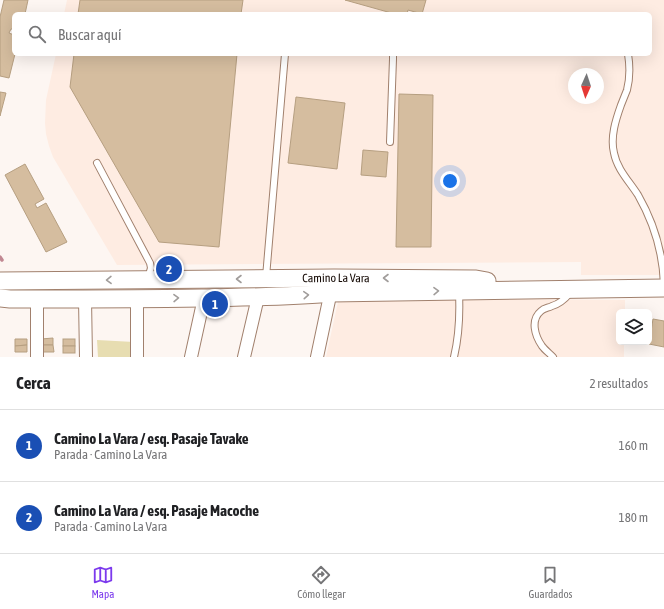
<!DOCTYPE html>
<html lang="es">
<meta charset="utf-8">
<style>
body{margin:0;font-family:"Asap Condensed",sans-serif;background:#f2f2f2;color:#202124}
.controls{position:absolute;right:12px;bottom:12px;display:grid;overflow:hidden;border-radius:6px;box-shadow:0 4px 16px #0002}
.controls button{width:36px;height:36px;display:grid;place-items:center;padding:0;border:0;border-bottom:1px solid #e0e0e0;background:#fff;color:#202124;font:20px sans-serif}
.compass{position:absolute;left:568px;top:68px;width:36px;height:36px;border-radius:50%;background:#fff;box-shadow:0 4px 16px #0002;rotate:183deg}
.you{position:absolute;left:450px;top:181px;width:14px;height:14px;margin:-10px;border:3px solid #fff;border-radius:50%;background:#1a73e8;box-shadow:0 0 0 6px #1a73e833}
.badge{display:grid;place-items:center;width:26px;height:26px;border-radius:50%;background:#7c3aed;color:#fff;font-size:13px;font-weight:700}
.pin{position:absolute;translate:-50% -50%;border:2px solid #fff;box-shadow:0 1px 4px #0006}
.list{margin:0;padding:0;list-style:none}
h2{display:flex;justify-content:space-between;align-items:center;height:52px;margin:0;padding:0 16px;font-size:17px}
h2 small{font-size:13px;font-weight:400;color:#757577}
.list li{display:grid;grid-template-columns:26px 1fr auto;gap:12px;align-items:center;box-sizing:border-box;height:72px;padding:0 16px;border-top:1px solid #e0e0e0}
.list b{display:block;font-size:15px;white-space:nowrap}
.list p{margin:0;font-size:13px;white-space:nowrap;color:#757577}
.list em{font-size:13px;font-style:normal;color:#757577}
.icon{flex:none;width:22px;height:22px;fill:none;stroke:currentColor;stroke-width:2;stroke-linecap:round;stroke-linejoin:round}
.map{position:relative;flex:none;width:664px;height:357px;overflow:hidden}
.search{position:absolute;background:#fff;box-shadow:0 4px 16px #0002;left:12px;right:12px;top:12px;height:44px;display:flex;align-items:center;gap:10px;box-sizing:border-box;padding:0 14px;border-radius:6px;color:#757577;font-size:15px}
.sheet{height:196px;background:#fff}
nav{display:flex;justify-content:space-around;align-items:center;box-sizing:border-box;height:56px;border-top:1px solid #e0e0e0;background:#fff;font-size:11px;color:#757577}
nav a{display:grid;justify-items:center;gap:2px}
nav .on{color:#7c3aed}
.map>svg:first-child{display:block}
</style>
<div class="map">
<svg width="664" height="357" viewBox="0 0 664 357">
<rect width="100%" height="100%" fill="#fdf6f2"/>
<g fill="#feece2" fill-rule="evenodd">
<path d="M67 0H664V275H581V262L117 265 53 157 49 146 46 134 45 123 46 100 56 54H650V14H64ZM574 74H598V98H574Z"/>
<path d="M339 297 625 300V312H619V342H624V357H326Z"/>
</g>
<path fill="#e7ddb1" d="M97 340 134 342 135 357H98Z"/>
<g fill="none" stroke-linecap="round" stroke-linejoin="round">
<path stroke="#c18892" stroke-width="3.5" d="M0 257 2 260"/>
</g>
<g fill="#d5bd9f" stroke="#b69f81">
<path d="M4 0H28L25 14H14V29H11L9 33 14 35V54H15L9 78 0 76V17Z"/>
<path d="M80 0H243L241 14H78Z"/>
<path d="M345 0H426L422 14 408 10 407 14H395Z"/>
<path d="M74 54H237L219 247 159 242 70 87Z"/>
<path d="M0 92 6 93 0 116Z"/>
<path d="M399 94 433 95 431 247H396Z"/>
<path d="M296 97 345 103 337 169 288 163Z"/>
<path d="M363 150 388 152 386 177 361 175Z"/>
<path d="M25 164 44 199 35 204 37 208 46 203 67 242 46 252 5 175Z"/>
<path d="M653 319 664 321V347L649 344Z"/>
<path d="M53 338V345H41V339Z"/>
<path d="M15 339H27V345L15 346Z"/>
<rect x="63" y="339" width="12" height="7"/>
<path d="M27 345V352H15V346Z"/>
<path d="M41 345H53L54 352H41Z"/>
<rect x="63" y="346" width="12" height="7"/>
</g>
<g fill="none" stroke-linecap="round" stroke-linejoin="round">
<g stroke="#a1806d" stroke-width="8">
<g id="lane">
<path d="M628 54C630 66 630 78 627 90 625 95 623 100 621 105 616 119 610 137 614 153 617 169 629 181 638 195 654 223 663 253 664 285"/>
<path d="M390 142 393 59V54"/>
<path d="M97 163 150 263 151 268 148 278"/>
<path d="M266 277 285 54"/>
<path d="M454 357C459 336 460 315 459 293"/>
<path d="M553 357C549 353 545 350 542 346 535 336 530 320 541 311 544 308 548 308 552 306 559 304 565 299 570 293"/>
</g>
</g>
<g stroke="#a1806d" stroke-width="14">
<g id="street">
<path d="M37 299V357"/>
<path d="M85 299 86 357"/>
<path d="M137 357V299"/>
<path d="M191 357 204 298"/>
<path d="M244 357 258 297"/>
<path d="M317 357 332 286"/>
</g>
</g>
<g stroke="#a1806d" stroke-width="19">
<g id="secondary">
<path id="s1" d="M0 281 334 278 476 279 487 281"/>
<path d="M0 298 10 299C74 299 138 299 202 298 245 297 288 297 331 293L664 288"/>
</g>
</g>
<use href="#lane" stroke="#fff" stroke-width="6"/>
<use href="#street" stroke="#fff" stroke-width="12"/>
<use href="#secondary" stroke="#fff" stroke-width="17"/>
</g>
<defs><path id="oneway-chevron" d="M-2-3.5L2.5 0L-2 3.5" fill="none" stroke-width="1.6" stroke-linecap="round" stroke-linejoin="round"/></defs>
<g stroke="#a19d9b">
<use href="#oneway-chevron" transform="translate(386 278) rotate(-180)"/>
<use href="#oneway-chevron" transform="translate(239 279) rotate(180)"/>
<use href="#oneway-chevron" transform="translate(109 280) rotate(179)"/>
<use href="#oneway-chevron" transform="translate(436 291) rotate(-1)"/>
<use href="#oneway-chevron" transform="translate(306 295) rotate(-4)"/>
<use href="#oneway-chevron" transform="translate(176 298) rotate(-1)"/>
</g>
<g text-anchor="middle" stroke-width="3.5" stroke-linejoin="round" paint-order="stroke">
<g font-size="12" fill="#140904" stroke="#fff">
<text dy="4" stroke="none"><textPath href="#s1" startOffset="336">Camino La Vara</textPath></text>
</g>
</g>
</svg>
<div class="controls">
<button><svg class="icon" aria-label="layers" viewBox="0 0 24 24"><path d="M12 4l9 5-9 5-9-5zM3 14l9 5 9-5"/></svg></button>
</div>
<svg class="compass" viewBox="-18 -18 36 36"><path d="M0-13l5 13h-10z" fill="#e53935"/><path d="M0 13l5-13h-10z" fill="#757577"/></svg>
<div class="you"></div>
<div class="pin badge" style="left:215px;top:304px;background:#1a4fb4">1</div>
<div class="pin badge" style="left:169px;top:269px;background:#1a4fb4">2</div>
<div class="search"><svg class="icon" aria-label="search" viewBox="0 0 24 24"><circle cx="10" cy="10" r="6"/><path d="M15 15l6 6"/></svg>Buscar aquí</div>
</div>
<section class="sheet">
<h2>Cerca<small>2 resultados</small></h2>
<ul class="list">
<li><span class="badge" style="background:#1a4fb4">1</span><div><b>Camino La Vara / esq. Pasaje Tavake</b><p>Parada · Camino La Vara</p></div><em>160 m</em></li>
<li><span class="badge" style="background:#1a4fb4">2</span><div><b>Camino La Vara / esq. Pasaje Macoche</b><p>Parada · Camino La Vara</p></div><em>180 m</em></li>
</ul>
</section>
<nav>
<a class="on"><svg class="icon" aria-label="map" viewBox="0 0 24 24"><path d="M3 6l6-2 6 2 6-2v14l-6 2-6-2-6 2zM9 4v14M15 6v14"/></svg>Mapa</a>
<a><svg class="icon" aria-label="directions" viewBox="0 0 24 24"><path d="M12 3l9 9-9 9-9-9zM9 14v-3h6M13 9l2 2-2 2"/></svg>Cómo llegar</a>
<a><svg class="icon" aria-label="saved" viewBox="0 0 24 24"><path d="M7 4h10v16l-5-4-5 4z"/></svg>Guardados</a>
</nav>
